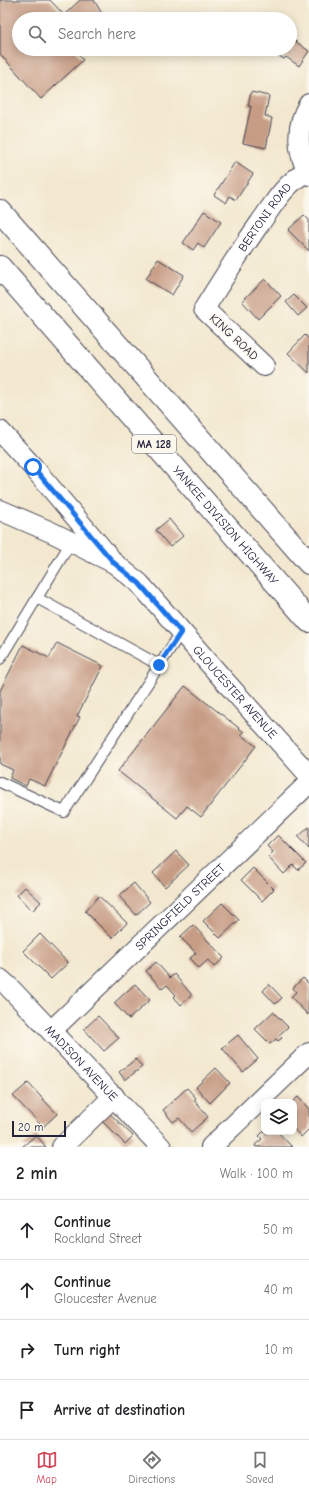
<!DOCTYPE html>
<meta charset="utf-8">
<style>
body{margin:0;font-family:"Comic Neue",sans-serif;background:#f6f6f6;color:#202124}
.controls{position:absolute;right:12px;bottom:12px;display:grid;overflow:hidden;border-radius:8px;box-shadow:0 2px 10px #0003}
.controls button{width:36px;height:36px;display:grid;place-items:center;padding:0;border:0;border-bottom:1px solid #e0e0e0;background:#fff;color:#202124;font:20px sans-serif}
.scale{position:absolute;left:12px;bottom:10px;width:54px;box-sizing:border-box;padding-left:4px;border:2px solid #22223b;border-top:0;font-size:11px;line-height:14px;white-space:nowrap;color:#22223b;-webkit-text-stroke:3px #fbf7ec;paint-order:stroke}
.stop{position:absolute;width:12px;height:12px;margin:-9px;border:3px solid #1a73e8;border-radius:50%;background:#fff}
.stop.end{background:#1a73e8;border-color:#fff;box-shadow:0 1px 4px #0008}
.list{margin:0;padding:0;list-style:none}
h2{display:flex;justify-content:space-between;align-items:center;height:52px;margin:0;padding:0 16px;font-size:17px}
h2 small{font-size:13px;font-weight:400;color:#757577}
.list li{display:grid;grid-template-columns:26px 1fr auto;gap:12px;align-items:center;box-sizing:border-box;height:60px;padding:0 16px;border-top:1px solid #e0e0e0}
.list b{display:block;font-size:15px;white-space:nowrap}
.list p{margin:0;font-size:13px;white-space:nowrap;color:#757577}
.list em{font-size:13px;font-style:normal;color:#757577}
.icon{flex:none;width:22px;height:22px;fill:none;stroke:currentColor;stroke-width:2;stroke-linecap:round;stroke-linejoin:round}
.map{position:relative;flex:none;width:309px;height:1147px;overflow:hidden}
.search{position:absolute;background:#fff;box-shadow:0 2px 10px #0003;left:12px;right:12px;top:12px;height:44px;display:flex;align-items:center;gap:10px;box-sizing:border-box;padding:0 14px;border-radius:22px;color:#757577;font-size:15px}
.sheet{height:292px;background:#fff}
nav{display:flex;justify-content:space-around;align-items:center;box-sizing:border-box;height:56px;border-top:1px solid #e0e0e0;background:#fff;font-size:11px;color:#757577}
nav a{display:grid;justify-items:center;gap:2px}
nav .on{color:#d1495b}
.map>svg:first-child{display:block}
</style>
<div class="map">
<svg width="309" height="1147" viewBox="0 0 309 1147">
<rect width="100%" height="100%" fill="#fbf7ec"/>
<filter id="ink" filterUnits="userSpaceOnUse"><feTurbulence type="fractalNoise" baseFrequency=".025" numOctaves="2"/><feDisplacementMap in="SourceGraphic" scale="8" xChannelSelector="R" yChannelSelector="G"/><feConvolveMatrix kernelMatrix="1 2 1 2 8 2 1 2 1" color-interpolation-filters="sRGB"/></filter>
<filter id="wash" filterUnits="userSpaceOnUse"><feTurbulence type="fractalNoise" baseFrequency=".012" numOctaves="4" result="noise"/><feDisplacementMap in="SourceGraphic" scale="16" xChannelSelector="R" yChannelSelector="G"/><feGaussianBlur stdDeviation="0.9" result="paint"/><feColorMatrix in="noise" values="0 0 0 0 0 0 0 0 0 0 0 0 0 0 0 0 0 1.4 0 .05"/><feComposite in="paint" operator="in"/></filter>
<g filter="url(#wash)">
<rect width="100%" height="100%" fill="#f3e8cf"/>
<g id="blocks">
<g fill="#c79c85">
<path d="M0 0H50L64 15 80 0H94L105 19H19V49H78L76 51 83 60 41 99 0 54Z"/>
<path d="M292 39 309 51 299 66 286 57 284 59 274 53 276 49H290V42Z"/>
<path d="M251 92 269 96 265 116 272 118 266 148 243 143 251 106H248Z"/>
<path d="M235 162 253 174 236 200 230 196 226 203 214 195Z"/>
<path d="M204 211 221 222 204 248 198 243 193 250 183 243Z"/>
<path d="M304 215 309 220V251L288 230Z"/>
<path d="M158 259 184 275 172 295 146 279Z"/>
<path d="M265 279 281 296 258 319 242 301Z"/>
<path d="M294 295 307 308 298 316 286 302Z"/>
<path d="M305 335 309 339V373L288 353Z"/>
<path d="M169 519 183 536 170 547 156 530Z"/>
<path d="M57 643 103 666 77 716 80 717 45 786 29 779 26 786 10 778 13 770 0 764V691L23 645 49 658Z"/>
<path d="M185 686 244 732 241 735 256 746 201 817 187 806 177 818 118 771Z"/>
<path d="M309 827V849L298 837Z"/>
<path d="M278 835 306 863 298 870 293 865 284 874 268 857 273 852 267 846Z"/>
<path d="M176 851 189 865 165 887 153 873Z"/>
<path d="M253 868 274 889 262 901 241 880Z"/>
<path d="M134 883 150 902 136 915 119 896Z"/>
<path d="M25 887 41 902 32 911 17 895Z"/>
<path d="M99 896 127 923 112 938 85 911Z"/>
<path d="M222 903 239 920 220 938 203 921Z"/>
<path d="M193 925 224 958 214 967 208 960 199 968 190 958 196 953 180 937Z"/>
<path d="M40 934 68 963 51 979 23 951Z"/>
<path d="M156 962 170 978 174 974 192 995 181 1005 174 997 176 995 167 985 162 989 146 971Z"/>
<path d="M303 978 309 984 308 1015 291 997 296 992 293 988Z"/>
<path d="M135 984 150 1000 129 1019 114 1003Z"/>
<path d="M269 984 282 998 275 1004 263 991Z"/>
<path d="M273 1012 288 1027 279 1035 282 1038 278 1041 276 1039 270 1044 255 1029Z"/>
<path d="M98 1016 119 1038 104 1051 84 1029Z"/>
<path d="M238 1035 258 1059 243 1072 222 1048Z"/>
<path d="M136 1059 142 1067 125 1080 119 1072Z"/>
<path d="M216 1068 230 1083 210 1103 196 1087Z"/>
<path d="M28 1083 57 1114 43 1127 13 1096Z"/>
<path d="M187 1088 196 1098 194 1100 208 1117 191 1132 179 1118 173 1122 163 1110Z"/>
<path d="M298 1097 309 1109V1129L301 1137 294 1129V1102H292Z"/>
<path d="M107 1111 133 1136 125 1144 100 1119Z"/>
<path d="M264 1131 267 1134 268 1132H278L292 1147H256L255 1145 262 1139 259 1136Z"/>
<path d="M36 1135 46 1147H22Z"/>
</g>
</g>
</g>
<g filter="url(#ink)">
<use href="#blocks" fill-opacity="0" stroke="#414051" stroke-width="1"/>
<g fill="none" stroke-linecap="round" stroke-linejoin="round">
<g stroke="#414051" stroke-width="12">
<g id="service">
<path d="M37 598 159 665"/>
<path d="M0 659 71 542"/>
<path d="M0 782 64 812 181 632"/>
</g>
</g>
<g stroke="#414051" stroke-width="22">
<g id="minor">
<path d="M309 104C295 126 297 152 309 175"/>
<path id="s1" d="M264 366 204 309C222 280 240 251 260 223 275 202 284 185 307 171"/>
<path d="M0 431 33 467 110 558"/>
<path id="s2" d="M0 510 51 532 114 563 139 583 222 678 309 775"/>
<path id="s3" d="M0 979 7 985 161 1147"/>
<path id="s4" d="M51 1031 309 783"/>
<path d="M62 1147 114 1096"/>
<path d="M211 1147 309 1053"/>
</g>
</g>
<g stroke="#414051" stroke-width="24">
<g id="trunk">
<path d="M0 211 309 563"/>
<path id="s5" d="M0 267 309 621"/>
</g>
</g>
<use href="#service" stroke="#fff" stroke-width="10"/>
<use href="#minor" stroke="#fff" stroke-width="20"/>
<use href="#trunk" stroke="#fff" stroke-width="22"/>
</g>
</g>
<g fill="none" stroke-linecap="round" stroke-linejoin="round" filter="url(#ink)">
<path stroke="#1a73e8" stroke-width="5" d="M33 467 114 563 139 583 181 632 159 665"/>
</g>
<g text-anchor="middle" stroke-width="3" stroke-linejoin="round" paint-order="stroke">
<rect fill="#fbf7ec" stroke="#636270" stroke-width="1" x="132" y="435" width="44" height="18" rx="3"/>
<g font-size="11" font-weight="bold" fill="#22223b">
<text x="154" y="448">MA 128</text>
</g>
<g font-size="12" fill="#22223b" stroke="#fbf7ec">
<text dy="4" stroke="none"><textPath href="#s1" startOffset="193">BERTONI ROAD</textPath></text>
<text transform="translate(234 337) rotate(43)" y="4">KING ROAD</text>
<text dy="4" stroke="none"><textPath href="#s5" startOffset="343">YANKEE DIVISION HIGHWAY</textPath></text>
<text dy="4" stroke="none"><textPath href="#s2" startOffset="303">GLOUCESTER AVENUE</textPath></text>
<text dy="4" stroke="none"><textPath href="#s4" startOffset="179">SPRINGFIELD STREET</textPath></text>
<text dy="4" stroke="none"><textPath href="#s3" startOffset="117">MADISON AVENUE</textPath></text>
</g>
</g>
</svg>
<div class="controls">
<button><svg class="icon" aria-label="layers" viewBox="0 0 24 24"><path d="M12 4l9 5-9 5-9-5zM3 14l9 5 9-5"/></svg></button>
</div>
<div class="scale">20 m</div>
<div class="stop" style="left:33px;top:467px"></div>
<div class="stop end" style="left:159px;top:665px"></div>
<div class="search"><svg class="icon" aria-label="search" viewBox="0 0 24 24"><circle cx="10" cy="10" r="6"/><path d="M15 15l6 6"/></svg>Search here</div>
</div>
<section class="sheet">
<h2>2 min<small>Walk · 100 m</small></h2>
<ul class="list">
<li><svg class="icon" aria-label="ahead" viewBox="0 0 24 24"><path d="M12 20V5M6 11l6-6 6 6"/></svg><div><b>Continue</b><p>Rockland Street</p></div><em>50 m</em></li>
<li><svg class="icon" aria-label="ahead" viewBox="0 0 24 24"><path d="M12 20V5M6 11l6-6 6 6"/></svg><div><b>Continue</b><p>Gloucester Avenue</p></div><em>40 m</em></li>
<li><svg class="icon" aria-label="right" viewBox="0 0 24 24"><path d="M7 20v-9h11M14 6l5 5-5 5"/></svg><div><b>Turn right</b></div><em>10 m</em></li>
<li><svg class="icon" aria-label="arrive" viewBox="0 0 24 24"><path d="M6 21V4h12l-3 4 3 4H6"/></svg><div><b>Arrive at destination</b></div></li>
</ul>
</section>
<nav>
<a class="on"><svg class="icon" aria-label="map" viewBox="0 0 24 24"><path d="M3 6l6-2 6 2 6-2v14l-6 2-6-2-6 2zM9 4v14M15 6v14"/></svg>Map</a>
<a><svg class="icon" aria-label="directions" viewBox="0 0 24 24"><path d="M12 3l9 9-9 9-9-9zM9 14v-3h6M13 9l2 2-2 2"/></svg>Directions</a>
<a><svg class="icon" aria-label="saved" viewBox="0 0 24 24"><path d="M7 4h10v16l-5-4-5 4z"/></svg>Saved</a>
</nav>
